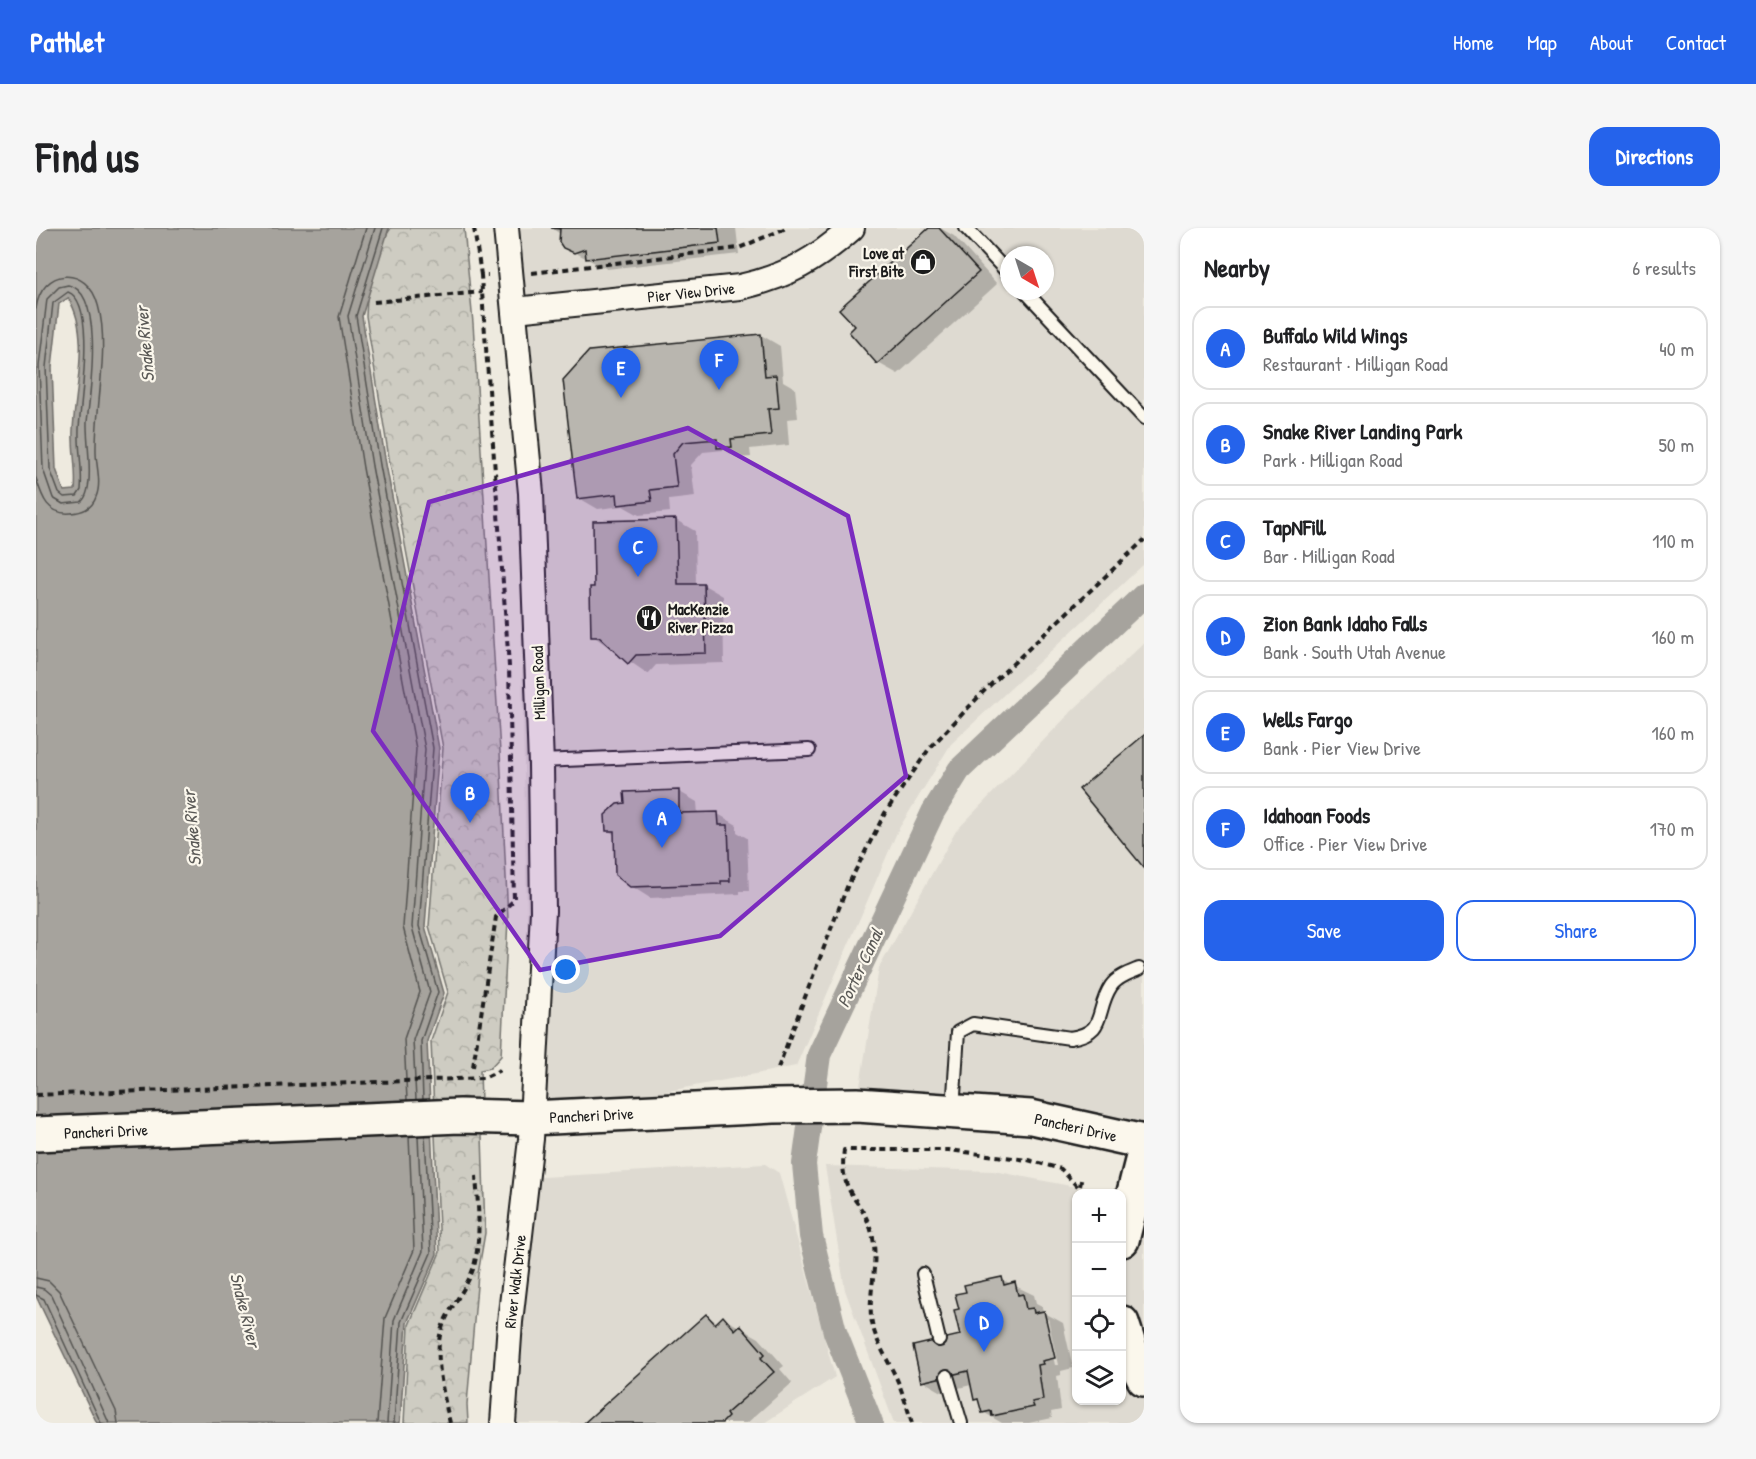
<!DOCTYPE html>
<meta charset="utf-8">
<style>
body{margin:0;font-family:"Patrick Hand",sans-serif;background:#f6f6f6;color:#202124}
.controls{position:absolute;right:18px;bottom:18px;display:grid;overflow:hidden;border-radius:12px;box-shadow:0 2px 4px #0004}
.controls button{width:54px;height:54px;display:grid;place-items:center;padding:0;border:0;border-bottom:2px solid #e0e0e0;background:#fff;color:#202124;font:30px sans-serif}
.compass{position:absolute;left:964px;top:18px;width:54px;height:54px;border-radius:50%;background:#fff;box-shadow:0 2px 4px #0004;rotate:141deg}
.you{position:absolute;left:530px;top:742px;width:21px;height:21px;margin:-15px;border:4px solid #fff;border-radius:50%;background:#1a73e8;box-shadow:0 0 0 9px #1a73e833}
.badge{display:grid;place-items:center;width:39px;height:39px;border-radius:50%;background:#2563eb;color:#fff;font-size:20px;font-weight:700}
.pin{position:absolute;translate:-50% -50px;filter:drop-shadow(0 2px 3px #0008)}
.pin::after{content:'';position:absolute;top:32px;width:21px;height:18px;background:inherit;clip-path:polygon(0 0,100% 0,50% 100%)}
.list{margin:0;padding:0;list-style:none}
h2{display:flex;justify-content:space-between;align-items:center;height:78px;margin:0;padding:0 24px;font-size:26px}
h2 small{font-size:20px;font-weight:400;color:#757577}
.list li{display:grid;grid-template-columns:39px 1fr auto;gap:18px;align-items:center;box-sizing:border-box;height:84px;margin:0 12px 12px;padding:0 12px;border:2px solid #e0e0e0;border-radius:18px}
.list b{display:block;font-size:22px;white-space:nowrap}
.list p{margin:0;font-size:20px;white-space:nowrap;color:#757577}
.list em{font-size:20px;font-style:normal;color:#757577}
.actions{display:flex;gap:12px;padding:18px 24px}
.actions a{flex:1;padding:14px 0;border:2px solid #2563eb;border-radius:18px;text-align:center;font-size:21px;color:#2563eb}
.actions .main{background:#2563eb;color:#fff}
.icon{flex:none;width:33px;height:33px;fill:none;stroke:currentColor;stroke-width:2;stroke-linecap:round;stroke-linejoin:round}
.map{position:relative;flex:none;width:1108px;height:1195px;overflow:hidden;border-radius:18px}
header{display:flex;align-items:center;gap:36px;box-sizing:border-box;height:84px;padding:0 30px;background:#2563eb;color:#fff}
header strong{font-size:28px}
nav{display:flex;gap:33px;margin-inline-start:auto;font-size:21px}
.intro{display:flex;align-items:center;justify-content:space-between;box-sizing:border-box;height:144px;padding:0 36px}
h1{margin:0;font-size:42px}
.button{padding:15px 27px;border-radius:18px;background:#2563eb;color:#fff;font-size:21px;font-weight:700}
main{display:flex;gap:36px;padding:0 36px}
aside{flex:1;background:#fff;border-radius:18px;box-shadow:0 2px 4px #0004}
.map>svg:first-child{display:block}
</style>
<header>
<strong>Pathlet</strong>
<nav><a>Home</a><a>Map</a><a>About</a><a>Contact</a></nav>
</header>
<div class="intro"><h1>Find us</h1><a class="button">Directions</a></div>
<main>
<div class="map">
<svg width="1108" height="1195" viewBox="0 0 1108 1195">
<defs>
<pattern id="park-crowns" width="20" height="18" patternUnits="userSpaceOnUse" patternTransform="scale(1.5)"><rect width="20" height="18" fill="#ceccc2"/><path d="M2 6a3 3 0 1 1 6 0M12 15a3 3 0 1 1 6 0" fill="none" stroke="#b0afa6"/></pattern>
</defs>
<rect width="100%" height="100%" fill="#eeeadf"/>
<filter id="ink" filterUnits="userSpaceOnUse"><feTurbulence type="fractalNoise" baseFrequency=".0167" numOctaves="2"/><feDisplacementMap in="SourceGraphic" scale="12" xChannelSelector="R" yChannelSelector="G"/><feConvolveMatrix kernelMatrix="1 2 1 2 8 2 1 2 1" color-interpolation-filters="sRGB"/></filter>
<g filter="url(#ink)">
<g fill="#dedad1" fill-rule="evenodd">
<path d="M466 0H1108V336L915 516 862 602 760 838 495 890 479 82ZM973 27H1009V63H973Z"/>
<path d="M1108 415V914L821 877 843 740 920 603 1038 481Z"/>
<path d="M729 936 743 945 799 1149 728 1195H468L490 950Z"/>
<path d="M789 938 958 943 1070 965 1040 966V1172H1086V969L1108 973V1195H858L809 1062Z"/>
</g>
<path fill="url(#park-crowns)" stroke="#75746f" stroke-width="1.5" d="M355 0H428L437 95 464 524 472 691 465 828 454 840 444 842 449 1005 442 1046 431 1176 432 1195H368L373 1097 404 1024 395 813 412 764 393 698 407 520 354 236 330 88 333 33Z"/>
<path fill="#a6a39d" stroke="#6f6d69" stroke-width="1.5" fill-rule="evenodd" d="M0 0H353L326 88 350 236 403 520 389 698 408 765 391 813 401 1026 371 1095 364 1195H61L0 1068ZM32 70C55 105 39 161 37 202 36 222 41 242 39 262L28 263 20 241 16 139 23 76Z"/>
<g fill="#0003" fill-rule="evenodd">
<path d="M516 0H700L703 26 571 41 528 19 524 6Z"/>
<path d="M895 0H904L918 8 961 56 862 146 842 135Z"/>
<path d="M1100 0H1108V9Z"/>
<path d="M725 107 744 118 747 153 759 160 762 190 751 191 753 217 714 221 715 229 702 230 688 222 667 224 655 237 659 269 633 272 634 284 603 287 587 278 562 281 543 270Z"/>
<path d="M640 292 659 303 660 357H668L687 368 688 435 620 437 612 446 557 408 560 361Z"/>
<path d="M642 563 661 574 662 586H682L701 597V604L711 610 713 663H704V666L614 670 595 658 579 607 571 602Z"/>
<path d="M965 1051 998 1067 1000 1075 1006 1078 1007 1084 1027 1095 1037 1140 1025 1143V1147L1021 1148 1025 1182 1015 1184 1016 1190 993 1195H966L947 1184 935 1157 906 1164 887 1153 925 1109ZM1009 1091H1012L1022 1137H1019Z"/>
<path d="M671 1088 682 1095 687 1090 723 1110 748 1138 744 1141 756 1155 711 1195H550Z"/>
</g>
<g fill="none" stroke-linecap="round" stroke-linejoin="round">
<g stroke="#535250" stroke-width="1.5">
<path d="M330 0 303 89 327 240 380 521 367 699 384 764 368 811 371 872"/>
<path d="M339 0 312 88 336 238 389 521 376 699 394 764 377 812 380 872"/>
<path d="M347 0 320 88 344 237 397 520 383 698 402 764 385 813 387 872"/>
<path d="M32 57C69 63 54 166 51 194 50 213 60 263 45 274L27 276 17 270 7 241 3 138 11 71 23 59Z"/>
<path d="M32 64C61 74 44 176 43 201 42 222 47 242 45 262L41 268 28 269 23 265 14 241 10 139 17 75Z"/>
<path d="M0 81C5 40 51 36 62 77 74 118 59 180 60 224 60 238 66 255 60 269 56 281 46 284 35 285 11 287 6 269 0 250"/>
<path d="M0 1050 13 1053 23 1063 80 1183 82 1195"/>
<path d="M0 1059 8 1061 15 1067 73 1195"/>
<path d="M0 1067 8 1071 65 1195"/>
<path d="M341 1195 349 1090 378 1022 373 908"/>
<path d="M351 1195 358 1092 387 1023 382 908"/>
<path d="M358 1195 365 1094 395 1025 389 907"/>
</g>
<path stroke="#a6a39d" stroke-width="24" d="M835 1195 799 1104 775 1008 768 936 783 827 897 584 923 542 1108 367"/>
</g>
<g fill="#b9b6af" stroke="#1c1c1c" stroke-width="1.5">
<path d="M515 0H682L684 15 550 31 549 21 538 25 527 20 523 14 524 1Z"/>
<path d="M893 0H903L943 44 841 136 813 104 819 98 803 81Z"/>
<path d="M725 106 729 148 740 147 743 180 732 181 735 207 695 211 696 219 681 220V211L647 214 637 226 641 259 614 262 616 273 582 277 581 266 541 271 527 152 553 123Z"/>
<path d="M640 291 642 356H668L670 425 600 427 592 436 563 409H555L554 359H558L557 293Z"/>
<path d="M1108 507V640L1043 561Z"/>
<path d="M643 562V585L682 584 683 597H692L694 653H685V656L594 659 579 647 578 603H570L569 587 581 576 589 575 588 564Z"/>
<path d="M966 1049 968 1057 979 1054 982 1067 987 1066 990 1081 997 1080 998 1085 1008 1083 1019 1130 1006 1133 1007 1136 1002 1137 1007 1172 996 1174 998 1179 956 1188 955 1183 946 1185 942 1171 938 1172 932 1143 885 1154 877 1118 924 1107 918 1082 923 1081 919 1066 930 1064 928 1057Z"/>
<path d="M670 1086 679 1096 687 1088 699 1102 704 1097 729 1126 725 1130 738 1144 690 1186 692 1189 686 1195H548Z"/>
</g>
<g fill="none" stroke-linecap="round" stroke-linejoin="round">
<g stroke="#1c1c1c" stroke-width="16">
<g id="service">
<path d="M930 0 973 46"/>
<path d="M989 63 1108 190"/>
<path d="M504 533 773 522"/>
<path d="M917 883 922 804 937 796 1034 810C1072 804 1058 784 1075 758 1081 749 1093 745 1103 741"/>
<path d="M887 1046 903 1112"/>
<path d="M911 1148 925 1195"/>
</g>
</g>
<g stroke="#1c1c1c" stroke-width="28">
<g id="minor">
<path id="s1" d="M479 82 704 59C752 48 780 32 816 0"/>
<path id="s2" d="M467 1195 474 1094 495 911 507 683 505 537 495 265 470 0"/>
</g>
</g>
<g stroke="#1c1c1c" stroke-width="38">
<g id="secondary">
<path id="s3" d="M0 906 424 888 495 890 738 878 821 877 995 889 1108 914"/>
<path d="M1086 1012 1108 925"/>
<path d="M1086 1095 1097 1129 1108 1151"/>
</g>
</g>
<g stroke="#1c1c1c" stroke-width="4" stroke-dasharray="6 4.5" stroke-linecap="butt">
<path d="M438 0 445 47"/>
<path d="M496 45 703 20 750 0"/>
<path d="M338 74 446 64"/>
<path d="M437 839 460 689 478 672 473 438 446 64 445 47H452"/>
<path d="M742 840 811 659 849 585 893 521 950 461 1108 312"/>
<path d="M0 867 448 850 464 842"/>
<path d="M1044 958 1046 948"/>
<path d="M0 1191 3 1195"/>
<path d="M414 1195C408 1170 397 1124 406 1100 414 1077 434 1058 439 1034 445 1006 442 977 440 948"/>
<path d="M876 1195C872 1182 868 1169 863 1156 854 1134 837 1112 835 1088 833 1062 842 1037 837 1010 829 970 802 970 808 922H913L992 932 1025 941 1048 966"/>
</g>
<use href="#service" stroke="#fbf7ec" stroke-width="12"/>
<use href="#minor" stroke="#fbf7ec" stroke-width="24"/>
<use href="#secondary" stroke="#fbf7ec" stroke-width="33"/>
</g>
</g>
<path fill="#7b2cbf" fill-opacity="0.2" stroke="#7b2cbf" stroke-width="4.5" stroke-linejoin="round" d="M652 200 812 288 870 548 684 708 504 742 337 503 393 274Z"/>
<defs>
<g id="shop-disc" transform="scale(1.35)"><circle r="9.5" fill="#1c1c1c" stroke="#fbf7ec"/><path d="M-5-2.5h2.3a2.7 3.5 0 0 1 5.4 0H5L5.5 6h-11ZM-1.5-2.5h3a1.5 2.3 0 0 0-3 0Z" fill="#fff"/></g>
<g id="restaurant-disc" transform="scale(1.35)"><circle r="9.5" fill="#1c1c1c" stroke="#fbf7ec"/><path d="M-5-6h1v4h1v-4h1v4h1v-4h1v5L-1.5 .5V6h-2V.5L-5-1ZM5-6V6H3V1.5H1.5Q1.5-4 5-6Z" fill="#fff"/></g>
</defs>
<g fill-rule="evenodd">
<use href="#shop-disc" x="887" y="34"/>
<use href="#restaurant-disc" x="613" y="390"/>
</g>
<g text-anchor="middle" stroke-width="4.5" stroke-linejoin="round" paint-order="stroke">
<g font-size="16" font-weight="bold" fill="#1c1c1c" stroke="#fbf7ec" text-anchor="end">
<text x="868" y="31">Love at<tspan x="868" dy="18">First Bite</tspan></text>
<text x="632" y="387" text-anchor="start">MacKenzie<tspan x="632" dy="18">River Pizza</tspan></text>
</g>
<g font-size="16" fill="#1c1c1c" stroke="#fbf7ec">
<text dy="6" stroke="none"><textPath href="#s1" startOffset="177">Pier View Drive</textPath></text>
<text transform="translate(502 455) rotate(-92)" y="6">Milligan Road</text>
<text dy="6" stroke="none"><textPath href="#s3" startOffset="556">Pancheri Drive</textPath></text>
<text dy="6" stroke="none"><textPath href="#s3" startOffset="1042">Pancheri Drive</textPath></text>
<text dy="6" stroke="none"><textPath href="#s3" startOffset="70">Pancheri Drive</textPath></text>
<text dy="6" stroke="none"><textPath href="#s2" startOffset="142">River Walk Drive</textPath></text>
</g>
<g font-size="18" font-style="italic" fill="#5a5956" stroke="#fbf7ec">
<text transform="translate(109 116) rotate(-95)" y="6">Snake River</text>
<text transform="translate(156 600) rotate(-95)" y="6">Snake River</text>
<text transform="translate(824 740) rotate(-65)" y="6">Porter Canal</text>
<text transform="translate(209 1082) rotate(76)" y="6">Snake River</text>
</g>
</g>
</svg>
<div class="controls">
<button>+</button>
<button>−</button>
<button><svg class="icon" aria-label="locate" viewBox="0 0 24 24"><circle cx="12" cy="12" r="6"/><path d="M12 2v4M12 18v4M2 12h4M18 12h4"/></svg></button>
<button><svg class="icon" aria-label="layers" viewBox="0 0 24 24"><path d="M12 4l9 5-9 5-9-5zM3 14l9 5 9-5"/></svg></button>
</div>
<svg class="compass" viewBox="-18 -18 36 36"><path d="M0-13l5 13h-10z" fill="#e53935"/><path d="M0 13l5-13h-10z" fill="#757577"/></svg>
<div class="you"></div>
<div class="pin badge" style="left:626px;top:620px">A</div>
<div class="pin badge" style="left:434px;top:595px">B</div>
<div class="pin badge" style="left:602px;top:349px">C</div>
<div class="pin badge" style="left:948px;top:1124px">D</div>
<div class="pin badge" style="left:585px;top:170px">E</div>
<div class="pin badge" style="left:683px;top:162px">F</div>
</div>
<aside>
<h2>Nearby<small>6 results</small></h2>
<ul class="list">
<li><span class="badge">A</span><div><b>Buffalo Wild Wings</b><p>Restaurant · Milligan Road</p></div><em>40 m</em></li>
<li><span class="badge">B</span><div><b>Snake River Landing Park</b><p>Park · Milligan Road</p></div><em>50 m</em></li>
<li><span class="badge">C</span><div><b>TapNFill</b><p>Bar · Milligan Road</p></div><em>110 m</em></li>
<li><span class="badge">D</span><div><b>Zion Bank Idaho Falls</b><p>Bank · South Utah Avenue</p></div><em>160 m</em></li>
<li><span class="badge">E</span><div><b>Wells Fargo</b><p>Bank · Pier View Drive</p></div><em>160 m</em></li>
<li><span class="badge">F</span><div><b>Idahoan Foods</b><p>Office · Pier View Drive</p></div><em>170 m</em></li>
</ul>
<div class="actions"><a class="main">Save</a><a>Share</a></div>
</aside>
</main>
